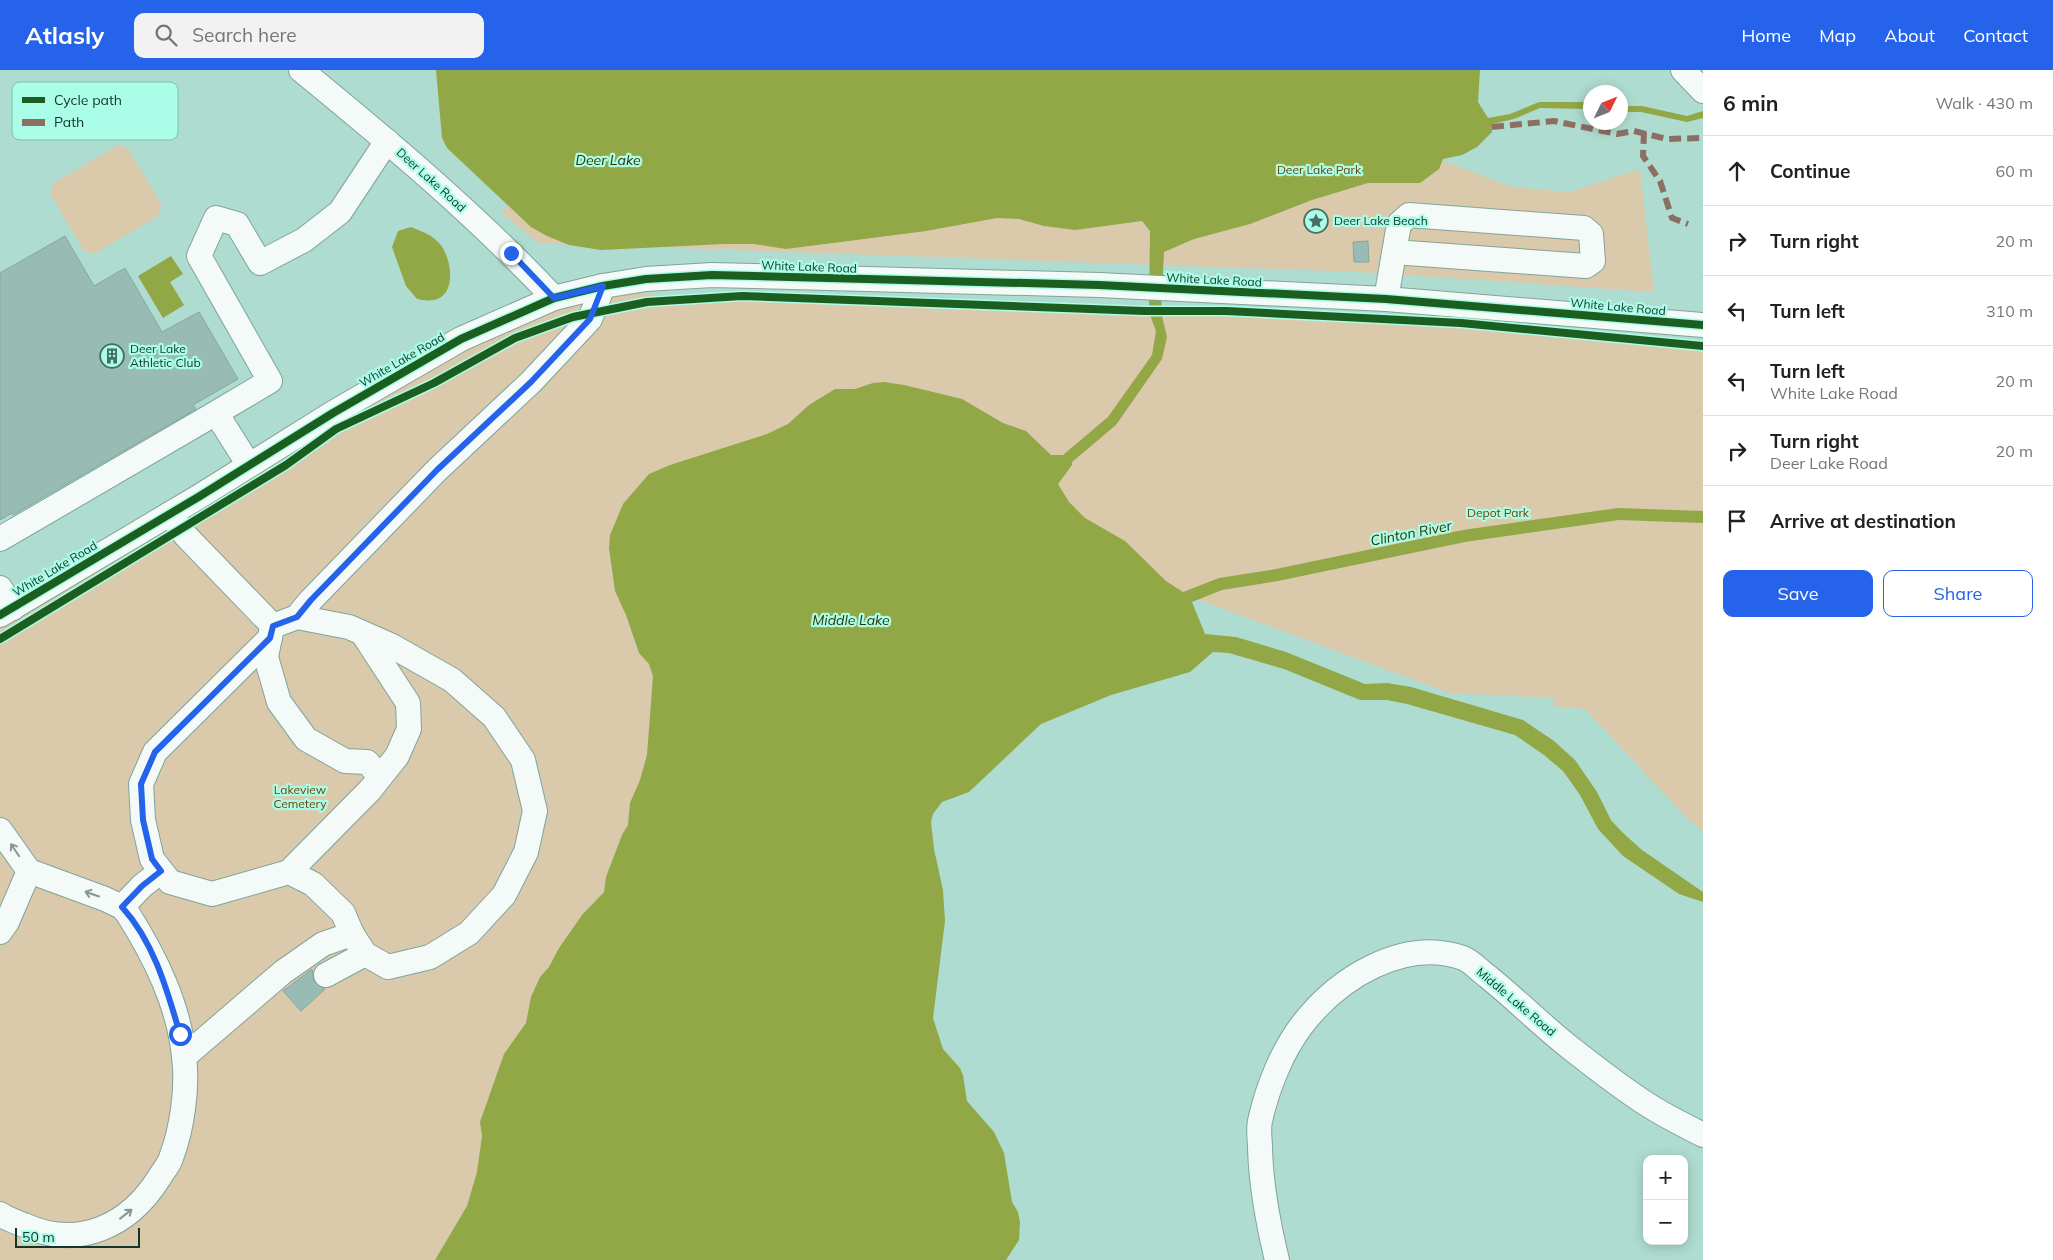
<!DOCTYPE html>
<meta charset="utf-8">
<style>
body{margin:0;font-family:Mulish,sans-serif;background:#f2f2f2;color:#202124}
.controls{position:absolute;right:15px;bottom:15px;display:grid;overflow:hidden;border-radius:10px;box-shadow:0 2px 12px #0003}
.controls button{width:45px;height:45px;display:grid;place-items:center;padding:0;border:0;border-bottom:1px solid #e0e0e0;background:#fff;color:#202124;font:25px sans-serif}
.compass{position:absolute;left:1583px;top:15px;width:45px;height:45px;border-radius:50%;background:#fff;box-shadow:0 2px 12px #0003;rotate:47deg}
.scale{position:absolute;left:15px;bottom:12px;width:125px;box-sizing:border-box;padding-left:5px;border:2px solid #12352c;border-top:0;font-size:14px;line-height:18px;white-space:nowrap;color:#12352c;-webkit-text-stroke:4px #aafde6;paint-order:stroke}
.stop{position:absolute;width:15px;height:15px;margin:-11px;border:4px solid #2563eb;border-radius:50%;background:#fff}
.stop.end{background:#2563eb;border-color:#fff;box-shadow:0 1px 5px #0008}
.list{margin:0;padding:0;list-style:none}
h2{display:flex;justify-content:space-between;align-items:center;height:65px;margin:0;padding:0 20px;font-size:21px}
h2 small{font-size:16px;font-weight:400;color:#757577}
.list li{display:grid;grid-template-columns:32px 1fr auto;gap:15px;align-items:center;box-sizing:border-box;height:70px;padding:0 20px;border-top:1px solid #e0e0e0}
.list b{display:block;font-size:19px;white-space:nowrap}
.list p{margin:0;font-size:16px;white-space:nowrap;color:#757577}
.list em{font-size:16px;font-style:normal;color:#757577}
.actions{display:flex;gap:10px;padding:15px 20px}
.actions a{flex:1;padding:11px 0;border:1px solid #2563eb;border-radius:10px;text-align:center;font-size:18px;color:#2563eb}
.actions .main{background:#2563eb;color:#fff}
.icon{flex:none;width:28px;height:28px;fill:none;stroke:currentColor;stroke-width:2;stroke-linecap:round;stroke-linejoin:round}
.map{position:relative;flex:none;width:1703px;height:1190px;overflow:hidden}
header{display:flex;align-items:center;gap:30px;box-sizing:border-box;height:70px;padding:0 25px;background:#2563eb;color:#fff}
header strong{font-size:24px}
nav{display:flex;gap:28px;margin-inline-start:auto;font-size:18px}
.search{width:350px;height:45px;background:#f2f2f2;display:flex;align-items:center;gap:12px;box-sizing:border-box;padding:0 18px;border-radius:10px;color:#757577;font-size:19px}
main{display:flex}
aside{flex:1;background:#fff}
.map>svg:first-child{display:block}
</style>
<header>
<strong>Atlasly</strong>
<div class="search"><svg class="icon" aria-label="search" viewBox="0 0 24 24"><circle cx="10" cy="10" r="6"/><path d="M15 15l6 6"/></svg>Search here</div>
<nav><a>Home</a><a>Map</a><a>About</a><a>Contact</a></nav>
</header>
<main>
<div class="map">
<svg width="1703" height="1190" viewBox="0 0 1703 1190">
<rect width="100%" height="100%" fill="#afdcd0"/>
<g fill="#dac9ab">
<path d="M643 0 1417 81 1512 117 1569 122 1640 99 1654 222 1359 202 538 173 501 142Z"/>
<path d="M119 75 128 78 162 136 158 146 94 184 84 181 50 123 54 113Z"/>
<path d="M628 219 659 225 1356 248 1703 278V762L1682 743 1585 639 1552 636 1554 628 1449 623 1202 531 671 395 611 496 615 521 626 545 634 571 639 583 649 594 653 606 647 685 640 710 630 733 628 755 622 765 606 807 604 822 587 838 559 878 549 897 540 907 531 927 526 953 483 1042 480 1052 482 1066 477 1102 467 1136 435 1190H0V557L437 292 577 230Z"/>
</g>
<g fill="#92a745">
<path d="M436 0H1480L1478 32 1488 48 1510 44 1539 32H1590V39L1540 38 1514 49 1492 54V62L1477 77 1462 85 1443 89 1439 99 1420 113H1368L1312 130 1250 154 1194 169 1164 182 1161 242 1167 267 1162 289 1116 355 1072 392V395L1058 414 1069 432 1085 448 1125 471 1166 511 1183 522 1219 508 1276 499 1463 460 1618 438 1703 441V453L1619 450 1465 472 1278 511 1222 520 1192 532 1205 564 1236 567 1286 582 1365 614 1387 613 1411 617 1523 650 1554 671 1575 690 1597 722 1611 750 1622 762 1642 780 1703 822V832L1679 824 1623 786 1598 759 1580 725 1563 701 1544 685 1515 665 1407 634 1387 630H1360L1284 599 1229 583 1213 582 1190 602 1111 625 1041 654 969 722 942 732 933 744 931 752 934 779 943 820 945 851 933 948 943 979 960 998 963 1005 967 1031 994 1062 1004 1083 1012 1132 1018 1142 1020 1152 1019 1170 1006 1190H435L467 1136 477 1102 482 1066 480 1052 504 984 526 953 531 927 540 907 549 897 559 878 582 845 604 822 606 807 622 765 628 755 630 733 640 710 647 685 653 606 649 594 639 583 626 545 615 521 609 478 610 465 623 434 649 404 670 395 767 364 788 354 809 335 835 319H855L873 313 884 312 904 315 962 329 1003 353 1026 361 1051 385H1063L1108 347 1152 285 1156 261 1149 242 1150 161 1142 151 1075 160 1044 156 1019 149 997 148 926 161 786 179 754 174H725L601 180 569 175 547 166 531 157 447 78 442 68Z"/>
<path d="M1621 36H1642L1687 46 1703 41V48L1687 52 1641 42H1621Z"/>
<path d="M411 157C421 161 430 164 438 172 452 185 458 227 433 230 428 231 422 230 417 229L406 216 392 177 398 161Z"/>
<path d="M171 186 183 204 170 212 184 235 163 248 138 206Z"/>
</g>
<g fill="#98bcb3" stroke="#84a89e">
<path d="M65 166 94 216 125 198 162 262 199 242 238 309 193 335 196 339 13 445 12 443 0 450V203Z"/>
<path d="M1368 171 1369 192H1354L1353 172Z"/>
<path d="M312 899 314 912 325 919 301 941 283 921Z"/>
</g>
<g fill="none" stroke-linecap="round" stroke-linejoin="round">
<g stroke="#80a49b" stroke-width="26">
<g id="minor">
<path d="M301 0C389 72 476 145 554 228"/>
<path d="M1683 0 1703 21"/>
<path d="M1386 229 1399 154 1409 145 1584 158 1591 164 1593 191 1586 196 1394 182"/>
<path d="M216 343 270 311 199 186 216 148 237 154 260 193 304 170 340 142 387 71"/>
<path d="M170 444 186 466 273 556"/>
<path d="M0 469 216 343 249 395"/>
<path d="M0 518 13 538"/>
<path d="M0 545 200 426 333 343 461 269 554 228 603 216 646 209 712 205 1099 215 1386 229 1703 255"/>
<path d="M297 547 311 530 437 400 531 312 590 249 603 216"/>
<path d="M271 562 266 587 279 632 306 669 345 691 367 692 380 706"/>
<path d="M270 568 155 682 141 714 143 750 152 789 170 812 212 824 289 802 313 814 343 843 352 864 365 884 388 897 430 887 469 863 504 825 526 782 535 741 523 690 494 647 452 610 392 576 349 557 297 547 273 556"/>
<path d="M0 760 29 801 105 829 122 837 128 844C155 887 179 935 184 987 188 1018 182 1059 171 1088 169 1095 163 1101 159 1108 129 1156 78 1180 24 1155 16 1152 7 1149 0 1144"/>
<path d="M289 802 370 720 397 686 409 659 408 633 363 564"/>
<path d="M122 837 142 816 161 801"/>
<path d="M0 862 7 852 29 801"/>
<path d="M326 905 365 884"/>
<path d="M184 987 283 902 323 874 352 864"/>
<path d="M1277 1190C1268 1153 1261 1116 1260 1078 1260 1069 1258 1060 1260 1051 1267 1019 1282 981 1302 955 1338 908 1404 867 1463 888 1471 891 1480 901 1487 906 1517 930 1543 957 1573 980 1599 1000 1625 1021 1653 1038 1669 1048 1686 1056 1703 1065"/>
</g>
</g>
<use href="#minor" stroke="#f3faf8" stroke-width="24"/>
<g stroke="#8d6e63" stroke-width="6" stroke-dasharray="12 6" stroke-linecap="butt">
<path d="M1492 57 1554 51 1617 64 1634 61 1667 69 1703 68"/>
<path d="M1644 62 1643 86 1660 111 1672 148 1688 154"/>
</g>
<g stroke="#aafde6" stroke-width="11">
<g id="cycleway">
<path d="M0 545 200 426 333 343 461 269 554 228 603 216 646 209 712 205 1099 215 1386 229 1703 255"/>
<path d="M0 569 286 395 336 359 434 313 515 268 573 247 647 232 742 226 1144 241H1226L1461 253 1703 276"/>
</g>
</g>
<use href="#cycleway" stroke="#1b5e20" stroke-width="8"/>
</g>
<defs><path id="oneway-shaft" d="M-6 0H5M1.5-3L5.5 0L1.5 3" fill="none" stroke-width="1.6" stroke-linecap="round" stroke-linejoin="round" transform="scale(1.25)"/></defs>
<g stroke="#829892">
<use href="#oneway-shaft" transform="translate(15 780) rotate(-124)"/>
<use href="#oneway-shaft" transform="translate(92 824) rotate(-161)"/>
<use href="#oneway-shaft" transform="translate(126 1144) rotate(-38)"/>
</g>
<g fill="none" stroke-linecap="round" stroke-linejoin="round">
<path stroke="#2563eb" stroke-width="6" d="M180 964C167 920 154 872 122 837L142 816 161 801 152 789 143 750 141 714 155 682 270 568 273 556 297 547 311 530 437 400 531 312 590 249 603 216 554 228 511 183"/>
</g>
<defs>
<g id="sight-ring" transform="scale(1.25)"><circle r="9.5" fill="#aafde6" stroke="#496f65" stroke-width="1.5"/><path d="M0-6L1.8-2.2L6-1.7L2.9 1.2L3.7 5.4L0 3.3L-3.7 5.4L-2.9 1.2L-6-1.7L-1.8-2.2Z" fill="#496f65"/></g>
<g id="building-ring" transform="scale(1.25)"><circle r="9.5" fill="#aafde6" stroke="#496f65" stroke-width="1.5"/><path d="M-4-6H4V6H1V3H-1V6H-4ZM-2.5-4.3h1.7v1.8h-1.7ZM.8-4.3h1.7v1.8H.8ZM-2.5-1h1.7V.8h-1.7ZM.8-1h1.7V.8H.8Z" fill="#496f65"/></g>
</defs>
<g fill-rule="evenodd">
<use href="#sight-ring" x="1316" y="151"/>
<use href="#building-ring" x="112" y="286"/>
</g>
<g text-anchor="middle" stroke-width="4.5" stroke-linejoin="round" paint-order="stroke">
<g font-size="12" fill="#763c05" stroke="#aafde6">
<text x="1319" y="104">Deer Lake Park</text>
<text x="1498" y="447">Depot Park</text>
<text x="300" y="724">Lakeview<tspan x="300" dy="14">Cemetery</tspan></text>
</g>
<g font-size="12" fill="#12352c" stroke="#aafde6">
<text transform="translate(431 110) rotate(42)" y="4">Deer Lake Road</text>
<text transform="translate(809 197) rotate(2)" y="4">White Lake Road</text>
<text transform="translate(1214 210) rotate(3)" y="4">White Lake Road</text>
<text transform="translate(1618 237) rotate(5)" y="4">White Lake Road</text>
<text transform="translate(402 290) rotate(-30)" y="4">White Lake Road</text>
<text transform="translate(55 499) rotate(-31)" y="4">White Lake Road</text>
<text transform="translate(1516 932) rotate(40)" y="4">Middle Lake Road</text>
</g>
<g font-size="12" fill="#12352c" stroke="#aafde6" text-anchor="start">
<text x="1334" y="155">Deer Lake Beach</text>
<text x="130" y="283">Deer Lake<tspan x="130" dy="14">Athletic Club</tspan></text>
</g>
<g font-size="14" font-style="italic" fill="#303403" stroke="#aafde6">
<text x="608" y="95">Deer Lake</text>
<text transform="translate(1411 463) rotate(-11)" y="5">Clinton River</text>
<text x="851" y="555">Middle Lake</text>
</g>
</g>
<rect x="12" y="12" width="166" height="58" rx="8" fill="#aafde6" stroke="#7cc1ae" stroke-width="1"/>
<rect x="22" y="27" width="23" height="6" fill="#1b5e20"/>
<rect x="22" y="49" width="23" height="7" fill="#8d6e63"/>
<g font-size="14" fill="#12352c">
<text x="54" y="35">Cycle path</text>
<text x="54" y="57">Path</text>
</g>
</svg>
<div class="controls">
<button>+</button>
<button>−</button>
</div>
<svg class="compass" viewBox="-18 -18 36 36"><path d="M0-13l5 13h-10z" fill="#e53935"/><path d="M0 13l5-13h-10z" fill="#757577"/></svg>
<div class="scale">50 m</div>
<div class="stop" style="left:180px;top:964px"></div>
<div class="stop end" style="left:511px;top:183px"></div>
</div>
<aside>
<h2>6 min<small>Walk · 430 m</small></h2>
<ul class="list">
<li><svg class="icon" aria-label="ahead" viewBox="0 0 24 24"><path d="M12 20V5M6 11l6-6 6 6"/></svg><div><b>Continue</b></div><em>60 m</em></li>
<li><svg class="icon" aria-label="right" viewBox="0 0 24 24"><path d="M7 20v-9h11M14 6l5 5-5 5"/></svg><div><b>Turn right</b></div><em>20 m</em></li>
<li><svg class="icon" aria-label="left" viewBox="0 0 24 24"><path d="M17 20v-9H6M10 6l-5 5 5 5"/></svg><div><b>Turn left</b></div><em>310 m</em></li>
<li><svg class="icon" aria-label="left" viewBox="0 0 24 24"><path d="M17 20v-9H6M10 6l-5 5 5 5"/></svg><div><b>Turn left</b><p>White Lake Road</p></div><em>20 m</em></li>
<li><svg class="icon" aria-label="right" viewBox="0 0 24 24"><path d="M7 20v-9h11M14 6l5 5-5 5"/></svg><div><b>Turn right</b><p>Deer Lake Road</p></div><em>20 m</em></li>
<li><svg class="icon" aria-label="arrive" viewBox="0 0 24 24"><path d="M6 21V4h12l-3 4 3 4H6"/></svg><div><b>Arrive at destination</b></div></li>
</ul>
<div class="actions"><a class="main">Save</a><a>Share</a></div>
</aside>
</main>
